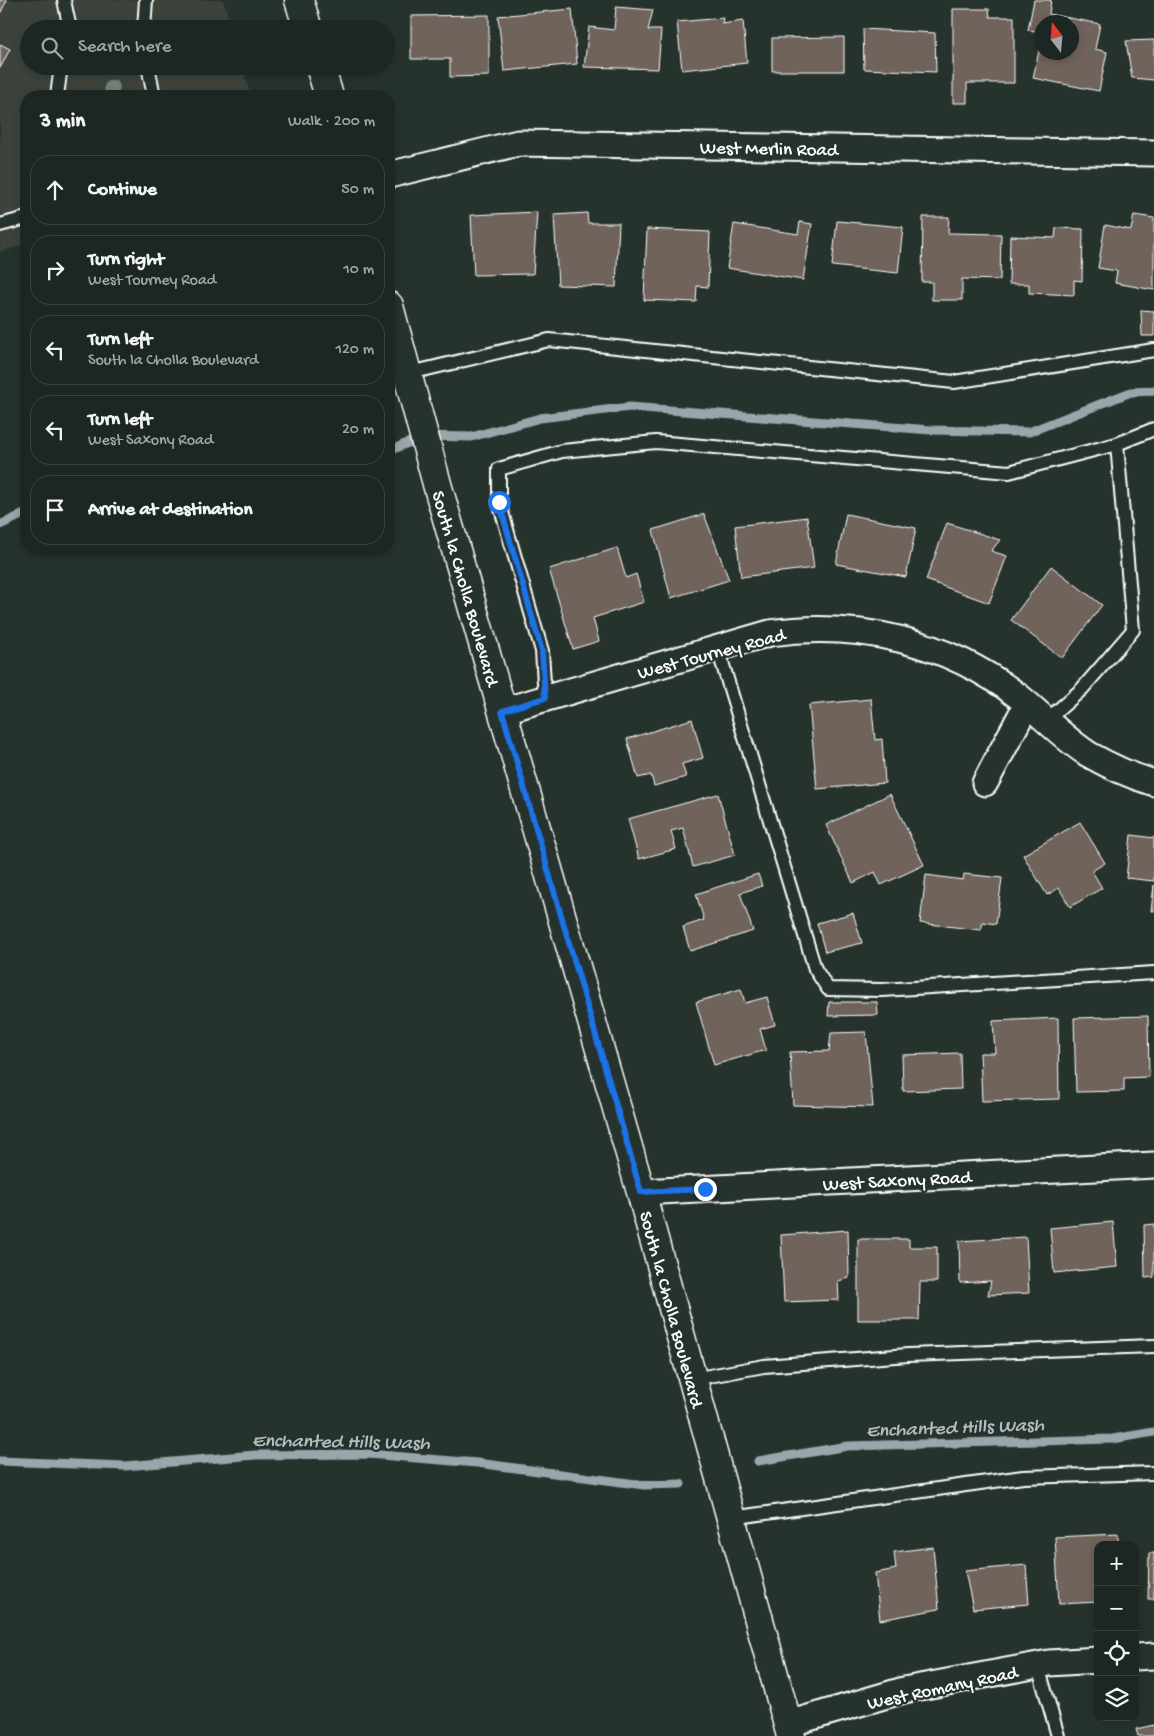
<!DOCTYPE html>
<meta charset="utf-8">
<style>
body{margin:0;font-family:"Gochi Hand",sans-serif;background:#252e2a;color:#f1f3f6}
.controls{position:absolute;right:15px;bottom:15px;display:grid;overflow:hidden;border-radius:10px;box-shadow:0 2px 8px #0003}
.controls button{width:45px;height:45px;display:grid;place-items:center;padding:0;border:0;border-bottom:1px solid #3a4340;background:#1c2622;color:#f1f3f6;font:25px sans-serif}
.compass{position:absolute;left:1034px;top:15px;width:45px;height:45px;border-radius:50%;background:#1c2622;box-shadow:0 2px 8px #0003;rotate:344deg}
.stop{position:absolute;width:15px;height:15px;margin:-11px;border:4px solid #1a73e8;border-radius:50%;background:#fff}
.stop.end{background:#1a73e8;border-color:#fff;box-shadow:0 1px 5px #0008}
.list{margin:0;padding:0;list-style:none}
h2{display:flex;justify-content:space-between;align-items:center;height:65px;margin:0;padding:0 20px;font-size:21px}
h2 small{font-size:16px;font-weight:400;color:#a0a5a5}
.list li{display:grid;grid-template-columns:32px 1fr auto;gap:15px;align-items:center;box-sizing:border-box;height:70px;margin:0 10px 10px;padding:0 10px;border:1px solid #3a4340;border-radius:20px}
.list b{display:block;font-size:19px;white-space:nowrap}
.list p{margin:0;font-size:16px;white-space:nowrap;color:#a0a5a5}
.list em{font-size:16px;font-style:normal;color:#a0a5a5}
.icon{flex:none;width:28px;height:28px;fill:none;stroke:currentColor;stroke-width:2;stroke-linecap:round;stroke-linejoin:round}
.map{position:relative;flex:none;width:1154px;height:1736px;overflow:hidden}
.search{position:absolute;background:#1c2622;box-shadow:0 2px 8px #0003;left:20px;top:20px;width:375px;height:55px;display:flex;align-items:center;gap:12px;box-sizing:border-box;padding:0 18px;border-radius:28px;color:#a0a5a5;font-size:19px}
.panel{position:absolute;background:#1c2622;box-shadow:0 2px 8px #0003;left:20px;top:90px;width:375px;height:465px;border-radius:20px}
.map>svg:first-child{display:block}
</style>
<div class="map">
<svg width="1154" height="1736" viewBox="0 0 1154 1736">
<rect width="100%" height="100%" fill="#26332d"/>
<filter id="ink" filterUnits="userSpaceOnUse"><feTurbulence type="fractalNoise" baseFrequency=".02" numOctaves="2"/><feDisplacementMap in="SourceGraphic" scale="10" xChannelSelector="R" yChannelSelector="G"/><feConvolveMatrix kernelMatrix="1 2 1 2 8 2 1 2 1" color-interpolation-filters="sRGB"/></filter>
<g filter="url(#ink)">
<path fill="#3c423b" d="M0 0H223L232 29H29V66H242L251 96H26V244L0 252Z"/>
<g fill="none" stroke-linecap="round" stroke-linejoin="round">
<g stroke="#99a6ab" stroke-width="9">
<path d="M389 451 424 436 471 437 540 418 630 407 931 430 1029 432 1131 392 1154 391"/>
<path d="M0 525 26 513"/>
<path d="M0 1461 125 1466 255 1455 368 1454 477 1463 644 1485 681 1484"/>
<path d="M758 1461 848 1446 1113 1439 1154 1432"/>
</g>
</g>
<g fill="#70645c" stroke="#fff">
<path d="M0 0H7L0 14Z"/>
<path d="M1034 0H1051L1049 14 1100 24 1095 49 1107 52 1099 91 1033 78 1042 37V52H1072V22H1042V32L1028 30Z"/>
<path d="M616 7 653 10 648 30H661L658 69 584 67 589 27 614 30Z"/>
<path d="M572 9 577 64 504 71 498 16Z"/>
<path d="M953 9H989L990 17H1014V83H967V103H953Z"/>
<path d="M489 15V76L450 77V59H411V16Z"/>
<path d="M723 18 722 24 743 21 747 63 682 70 677 22Z"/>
<path d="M863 29 935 33 936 72 864 69Z"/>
<path d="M844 37V71H772V38Z"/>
<path d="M1154 40V80L1132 78 1126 41Z"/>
<path d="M0 44 10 49 0 68Z"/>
<path d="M537 212 533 274 474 275 471 215Z"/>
<path d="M587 213 588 223H619L616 287 558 285 554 215Z"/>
<path d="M1134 215 1154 218V290L1115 283 1117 271 1098 268 1105 225 1131 230Z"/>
<path d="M923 217H949L948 233 1001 234 1000 280 962 279V300H932V282H922Z"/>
<path d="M837 221 903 227 898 273 832 266Z"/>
<path d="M800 222 812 224 803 280 727 268 734 224 798 234Z"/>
<path d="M1056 228 1083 229 1082 281 1074 280V295L1029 293V284H1009L1010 236 1055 238Z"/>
<path d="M647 229 710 232 708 287 697 286 696 302 644 300Z"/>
<path d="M1141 310 1154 311V336H1142Z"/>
<path d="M704 514 729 580 671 598 653 530Z"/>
<path d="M846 514 916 528 906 577 836 564Z"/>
<path d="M807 517 814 568 741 577 735 526Z"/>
<path d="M947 523 1000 540 991 551 1007 556 989 603 926 580Z"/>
<path d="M617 548 626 578 636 574 644 602 593 618 599 641 573 649 549 569Z"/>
<path d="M1051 566 1102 605 1062 658 1011 620Z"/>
<path d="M871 699 875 740 882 739 885 783 817 789 809 705Z"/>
<path d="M692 719 703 758 682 764 686 777 654 786 651 775 638 778 627 739Z"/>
<path d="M718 794 735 855 693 867 683 828 671 831 676 849 639 859 628 819Z"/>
<path d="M890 794 924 865 881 885 875 872 853 883 826 825Z"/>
<path d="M1080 822 1105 863 1092 871 1102 888 1070 907 1059 888 1047 895 1023 855Z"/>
<path d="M1131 835 1154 838V881L1126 878Z"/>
<path d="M758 874 762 886 740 893 753 931 690 951 683 927 704 920 696 894Z"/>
<path d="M964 874 1002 878 996 924 983 922 981 930 920 923 926 875 963 880Z"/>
<path d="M1154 885V911H1151Z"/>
<path d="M853 913 862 943 825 952 817 923Z"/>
<path d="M741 989 745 1003 767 997 775 1025 760 1029 766 1050 714 1065 696 1002Z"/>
<path d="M829 1002H877L878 1015 828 1016Z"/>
<path d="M1148 1016 1149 1077 1124 1078V1091L1076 1092 1074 1018Z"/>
<path d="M1058 1018 1059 1099 982 1101 980 1053H995L993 1021Z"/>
<path d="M866 1032 873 1107 793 1105 790 1052 829 1051 831 1033Z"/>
<path d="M960 1053 961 1089 903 1091 902 1055Z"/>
<path d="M1113 1222 1117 1267 1054 1273 1050 1228Z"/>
<path d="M1154 1224V1277L1145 1278 1144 1225Z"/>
<path d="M848 1230 849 1278 838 1281 839 1300 784 1302 781 1235Z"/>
<path d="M1026 1237 1029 1293 988 1295 991 1281 960 1283 959 1241Z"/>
<path d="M858 1239H909V1247H937V1282H920L919 1320H858Z"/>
<path d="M1118 1534V1545H1098V1602L1059 1604 1055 1537Z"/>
<path d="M933 1547 939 1609 880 1620 875 1573 896 1569 894 1552Z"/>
<path d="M1149 1553H1154V1599H1148Z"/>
<path d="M1026 1565 1029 1604 973 1609 965 1571Z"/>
<path d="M1154 1725V1736H1138L1136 1729Z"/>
</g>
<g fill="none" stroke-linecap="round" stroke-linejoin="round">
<g stroke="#fff" stroke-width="16">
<g id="service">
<path d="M64 0 70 29"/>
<path d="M144 29 146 0"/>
<path d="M148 66 154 96"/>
<path d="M57 96 61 66"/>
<path d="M0 225 26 218"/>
<path d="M406 374 549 340 954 382 1154 350"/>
<path d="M718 649 815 969 828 989 882 990 1154 973"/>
<path d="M545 699 542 651 499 502V469L562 451 656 442 1009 472 1117 444"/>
<path d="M1047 720 1082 689 1133 630 1117 444 1154 429"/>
<path d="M693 1379 764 1366 908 1355 1154 1346"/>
<path d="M731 1518 1023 1477 1154 1473"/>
<path d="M1038 1666 1058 1736"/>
</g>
</g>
<g stroke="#fff" stroke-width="29">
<g id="minor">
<path d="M389 175 518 143 1154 153"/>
<path d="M502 711 770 633C858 621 947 641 1018 696 1041 714 1063 738 1088 754 1109 766 1131 776 1154 783"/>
<path d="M985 783 1027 704"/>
<path d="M641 1192 1154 1165"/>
<path d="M1135 1657 1154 1656"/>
<path d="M788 1724 904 1690 1049 1663 1098 1660"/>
</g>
</g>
<g stroke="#fff" stroke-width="31">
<g id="secondary">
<path d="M299 0 308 29"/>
<path d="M320 66 329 96"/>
<path d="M389 306 437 484 641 1192 791 1736"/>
</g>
</g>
<use href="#service" stroke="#26332d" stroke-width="12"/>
<use href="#minor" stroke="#26332d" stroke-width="25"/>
<use href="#secondary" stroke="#26332d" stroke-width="28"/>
</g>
<circle fill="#748077" cx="112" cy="88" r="8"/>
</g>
<g fill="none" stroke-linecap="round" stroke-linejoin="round" filter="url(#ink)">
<path stroke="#1a73e8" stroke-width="6" d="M499 502 542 651 545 698 502 711 641 1192 705 1189"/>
</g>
<g text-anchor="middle" stroke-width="4.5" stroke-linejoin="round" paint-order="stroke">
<g font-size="19" fill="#fff" stroke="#26332d">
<text transform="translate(769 147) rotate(1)" y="7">West Merlin Road</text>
<text transform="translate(467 588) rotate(74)" y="7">South la Cholla Boulevard</text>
<text transform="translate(711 652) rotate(-15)" y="7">West Tourney Road</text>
<text transform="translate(897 1179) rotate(-3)" y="7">West Saxony Road</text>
<text transform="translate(673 1309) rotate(75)" y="7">South la Cholla Boulevard</text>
<text transform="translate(942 1686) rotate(-12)" y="7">West Romany Road</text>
</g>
<g font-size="20" font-style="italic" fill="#b2bcc0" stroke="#26332d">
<text transform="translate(955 1426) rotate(-2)" y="7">Enchanted Hills Wash</text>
<text transform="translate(341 1440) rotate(1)" y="7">Enchanted Hills Wash</text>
</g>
</g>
</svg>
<div class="controls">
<button>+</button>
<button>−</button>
<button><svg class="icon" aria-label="locate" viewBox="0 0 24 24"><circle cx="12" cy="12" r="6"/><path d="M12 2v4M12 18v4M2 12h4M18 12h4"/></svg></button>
<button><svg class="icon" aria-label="layers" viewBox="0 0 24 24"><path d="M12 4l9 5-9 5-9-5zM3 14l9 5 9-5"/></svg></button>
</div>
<svg class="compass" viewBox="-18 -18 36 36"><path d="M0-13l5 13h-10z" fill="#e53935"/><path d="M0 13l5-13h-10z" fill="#a0a5a5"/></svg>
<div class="stop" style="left:499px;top:502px"></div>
<div class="stop end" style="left:705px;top:1189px"></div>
<div class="search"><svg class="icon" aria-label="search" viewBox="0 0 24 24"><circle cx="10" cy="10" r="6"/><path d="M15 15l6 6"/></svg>Search here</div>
<section class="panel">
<h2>3 min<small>Walk · 200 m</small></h2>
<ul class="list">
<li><svg class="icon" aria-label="ahead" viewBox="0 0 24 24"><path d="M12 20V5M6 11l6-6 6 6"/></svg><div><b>Continue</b></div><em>50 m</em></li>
<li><svg class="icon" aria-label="right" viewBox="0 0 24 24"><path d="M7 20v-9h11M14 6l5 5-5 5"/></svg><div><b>Turn right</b><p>West Tourney Road</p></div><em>10 m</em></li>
<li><svg class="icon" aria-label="left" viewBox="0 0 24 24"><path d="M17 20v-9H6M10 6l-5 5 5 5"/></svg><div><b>Turn left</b><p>South la Cholla Boulevard</p></div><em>120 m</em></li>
<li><svg class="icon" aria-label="left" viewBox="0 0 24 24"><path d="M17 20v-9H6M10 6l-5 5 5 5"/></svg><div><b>Turn left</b><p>West Saxony Road</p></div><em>20 m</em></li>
<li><svg class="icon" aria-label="arrive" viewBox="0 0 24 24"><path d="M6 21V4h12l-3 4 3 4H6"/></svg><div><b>Arrive at destination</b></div></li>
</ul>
</section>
</div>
